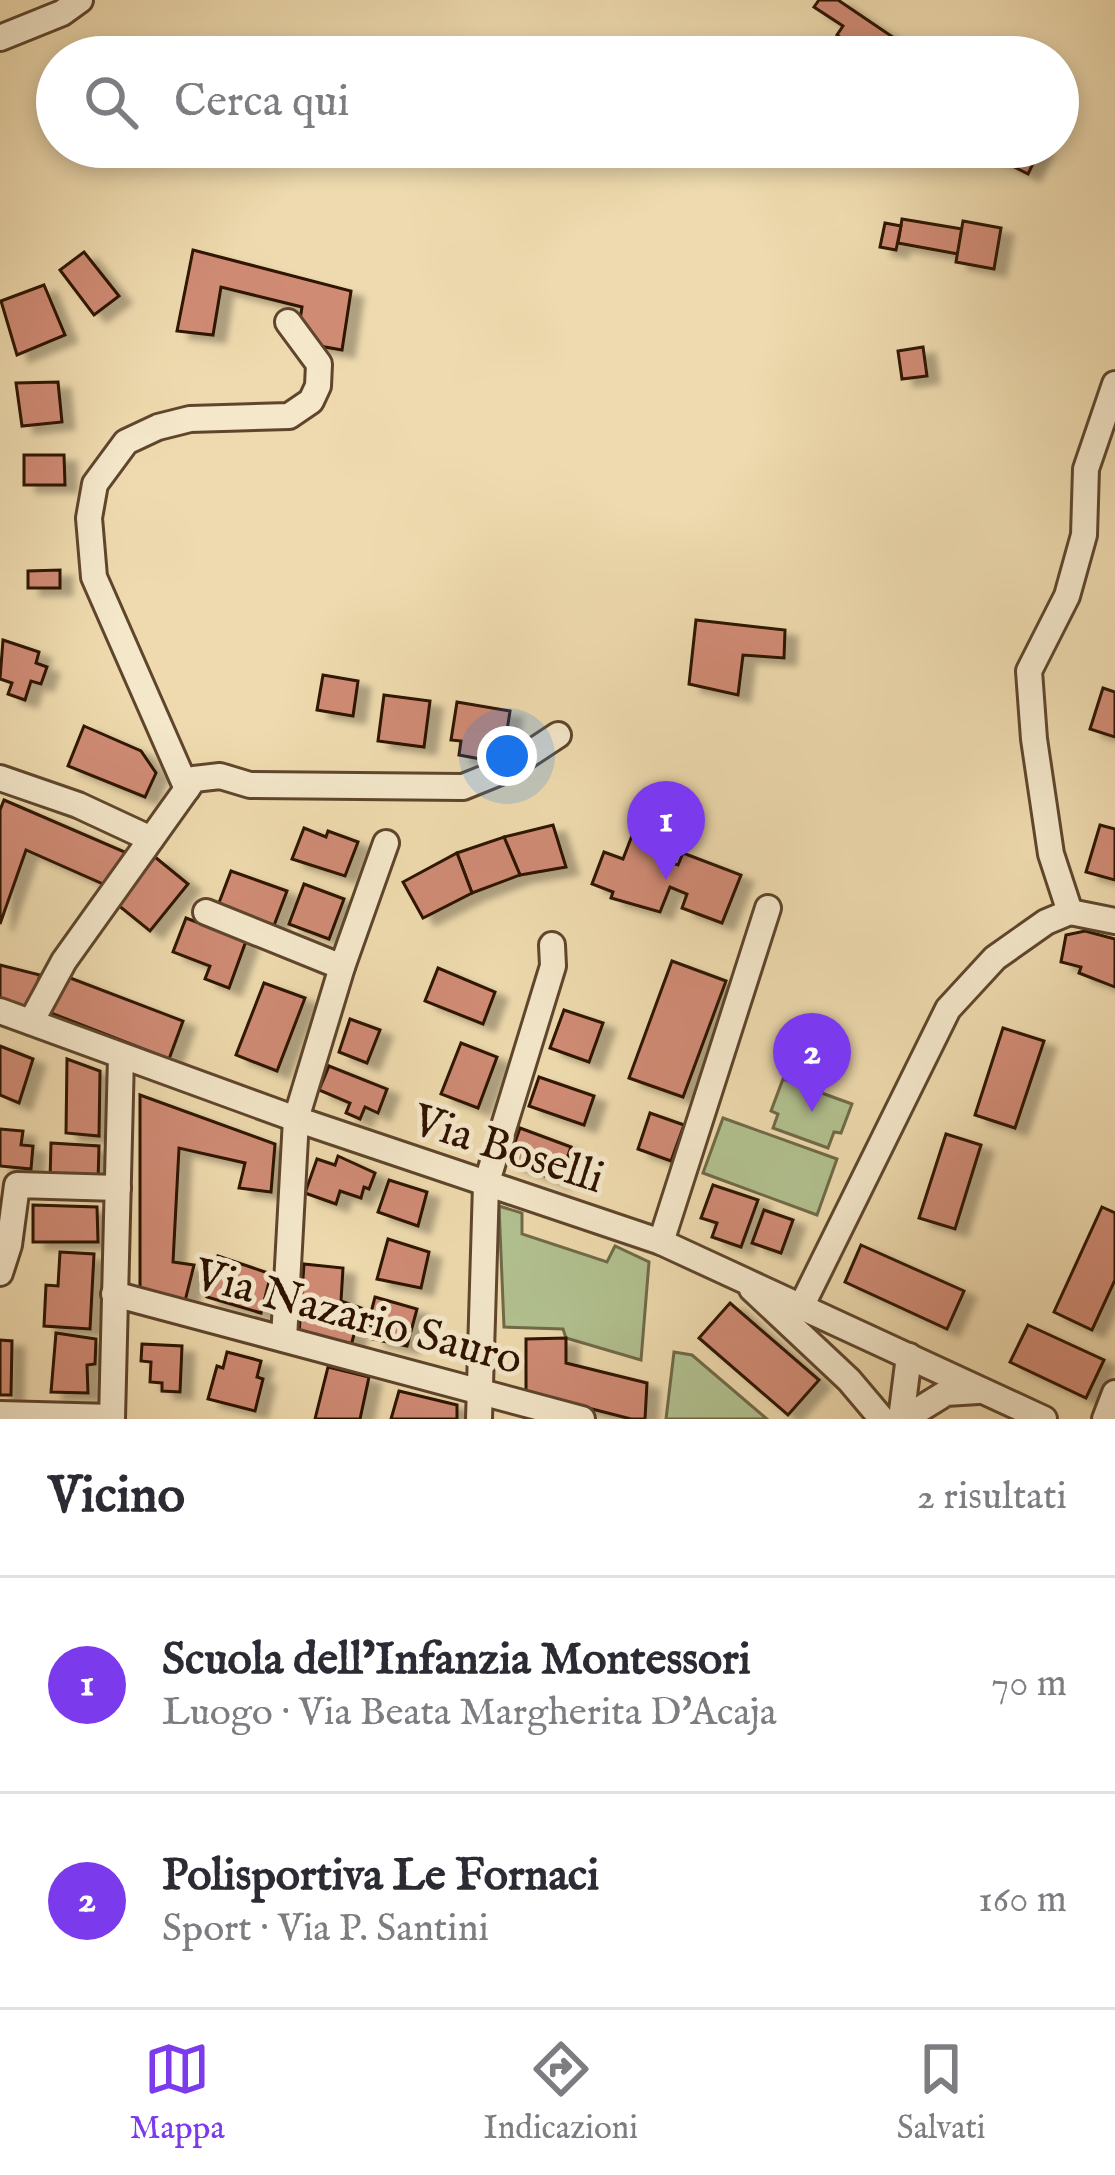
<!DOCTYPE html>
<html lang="it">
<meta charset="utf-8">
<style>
body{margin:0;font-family:"IM FELL English",serif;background:#f2f2f3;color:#2b2b33}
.you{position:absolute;left:507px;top:756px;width:42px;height:42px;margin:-30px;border:9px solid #fff;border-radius:50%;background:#1a73e8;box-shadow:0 0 0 18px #1a73e833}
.badge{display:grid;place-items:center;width:78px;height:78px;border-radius:50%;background:#7c3aed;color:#fff;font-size:39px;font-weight:700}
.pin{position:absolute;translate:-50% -99px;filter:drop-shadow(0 3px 6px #0008)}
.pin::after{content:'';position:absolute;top:63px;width:42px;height:36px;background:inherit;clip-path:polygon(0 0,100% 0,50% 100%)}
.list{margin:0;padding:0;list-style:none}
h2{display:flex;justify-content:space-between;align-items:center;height:156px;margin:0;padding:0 48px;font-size:51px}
h2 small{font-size:39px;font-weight:400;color:#7c7c81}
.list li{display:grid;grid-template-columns:78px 1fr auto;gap:36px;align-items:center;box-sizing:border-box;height:216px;padding:0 48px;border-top:3px solid #e1e1e2}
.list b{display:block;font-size:45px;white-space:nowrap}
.list p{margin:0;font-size:39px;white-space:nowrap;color:#7c7c81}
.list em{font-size:39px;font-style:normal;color:#7c7c81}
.icon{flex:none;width:66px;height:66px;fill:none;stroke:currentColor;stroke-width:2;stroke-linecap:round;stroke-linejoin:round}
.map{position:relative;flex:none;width:1115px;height:1419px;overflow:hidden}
.search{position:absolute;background:#fff;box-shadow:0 6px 18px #0003;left:36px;right:36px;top:36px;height:132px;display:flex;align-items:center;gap:30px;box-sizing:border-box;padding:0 42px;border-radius:66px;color:#7c7c81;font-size:45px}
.sheet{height:588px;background:#fff}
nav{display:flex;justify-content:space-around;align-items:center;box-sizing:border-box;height:168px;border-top:3px solid #e1e1e2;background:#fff;font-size:33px;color:#7c7c81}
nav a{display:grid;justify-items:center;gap:6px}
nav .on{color:#7c3aed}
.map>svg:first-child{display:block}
</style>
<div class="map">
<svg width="1115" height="1419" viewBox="0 0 1115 1419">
<defs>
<filter id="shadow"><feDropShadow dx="12" dy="7" stdDeviation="3" flood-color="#0004"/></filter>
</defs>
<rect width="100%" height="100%" fill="#eedaae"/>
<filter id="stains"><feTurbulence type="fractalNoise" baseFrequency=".00167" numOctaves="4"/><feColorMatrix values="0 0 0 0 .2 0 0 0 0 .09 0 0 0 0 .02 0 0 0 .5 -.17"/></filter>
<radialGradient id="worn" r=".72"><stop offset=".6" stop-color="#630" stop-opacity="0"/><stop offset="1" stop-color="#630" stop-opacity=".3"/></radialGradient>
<g fill="#b2c190" stroke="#706a48" stroke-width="3">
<path d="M783 1079 852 1104 841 1133 834 1132 828 1148 773 1128 778 1114 771 1111Z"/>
<path d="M723 1118 837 1159 817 1215 703 1173Z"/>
<path d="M499 1206 522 1213V1234L607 1262 615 1246 649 1262 641 1360 566 1338 563 1329 504 1327Z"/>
<path d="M674 1352 692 1355 767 1419H666Z"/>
</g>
<g fill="#d08b75" stroke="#2e1300" stroke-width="3" filter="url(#shadow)">
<path d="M819 0H838L906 46 912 57H866L837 35 843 26 814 7Z"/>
<path d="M993 147H1041L1028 174 989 154Z"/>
<path d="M902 219 962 229 958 254 898 243Z"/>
<path d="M963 221 1001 228 994 269 956 262Z"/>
<path d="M885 223 901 226 896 250 880 247Z"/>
<path d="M193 250 351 291 342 350 314 345 299 327 302 307 221 287 213 335 177 331Z"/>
<path d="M84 252 119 296 94 315 60 270Z"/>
<path d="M44 285 65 335 17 355 1 301Z"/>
<path d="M923 347 927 376 902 379 898 351Z"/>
<path d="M58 382 62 422 22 426 16 383Z"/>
<path d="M24 455H64L65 485H24Z"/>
<path d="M60 570V588H28V571Z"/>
<path d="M696 620 785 630 784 658 743 655 738 695 689 684Z"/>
<path d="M3 640 39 652 36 663 47 667 41 684 31 681 25 700 8 694 12 683 0 679Z"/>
<path d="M323 675 358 681 353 716 317 710Z"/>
<path d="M1103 688 1115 692V737L1090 729Z"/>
<path d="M384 695 430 701 424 747 378 741Z"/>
<path d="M457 702 510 711 502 763 459 755 461 741 451 740Z"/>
<path d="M84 726 141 751 156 773 145 797 68 766Z"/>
<path d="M4 800 127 853 110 887 26 850 0 924V810Z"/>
<path d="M553 825 566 867 520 875 504 837Z"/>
<path d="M1100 825 1115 829V880L1086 872Z"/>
<path d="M304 828 326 837 328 831 358 842 345 876 292 859Z"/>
<path d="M633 833 665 846 660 859 678 865 683 853 741 875 722 923 682 908 687 894 670 887 660 912 611 898 613 892 592 884 604 852 623 859Z"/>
<path d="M504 837 520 875 472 893 457 853Z"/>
<path d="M457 853 472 893 423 918 403 882Z"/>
<path d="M155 857 188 884 150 931 118 905Z"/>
<path d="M231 871 287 891 273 928 217 908Z"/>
<path d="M304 884 344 899 329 939 289 924Z"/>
<path d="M186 918 246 941 229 988 205 979 210 966 173 952Z"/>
<path d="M1085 931 1115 939V987L1079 973 1081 967 1061 962 1066 935Z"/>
<path d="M672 961 726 981 683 1097 629 1078Z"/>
<path d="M0 965 40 975 28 1012 0 1002Z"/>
<path d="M438 968 495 992 483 1024 425 1001Z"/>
<path d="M65 976 183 1021 169 1059 51 1013Z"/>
<path d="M264 983 305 998 277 1071 236 1055Z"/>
<path d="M564 1010 603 1023 589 1062 550 1048Z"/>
<path d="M350 1019 380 1030 367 1063 339 1052Z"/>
<path d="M1003 1028 1044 1041 1015 1128 975 1115Z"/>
<path d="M461 1043 497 1057 478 1108 441 1094Z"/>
<path d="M0 1046 33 1059 19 1103 0 1095Z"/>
<path d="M67 1059 100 1071 99 1136 66 1133Z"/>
<path d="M329 1066 387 1089 378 1113 365 1107 360 1119 346 1113 350 1103 319 1090Z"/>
<path d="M539 1077 594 1096 584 1125 529 1106Z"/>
<path d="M140 1095 275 1144 271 1192 239 1188 245 1163 179 1148 173 1262 194 1265 185 1301 140 1288Z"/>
<path d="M650 1113 684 1125 671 1161 638 1149Z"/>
<path d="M520 1128 571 1147 559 1181 508 1162Z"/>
<path d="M0 1129 23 1131 21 1145 33 1146 31 1169 0 1166Z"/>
<path d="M946 1134 981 1145 955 1229 919 1218Z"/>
<path d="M51 1143 99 1146 98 1181 50 1180Z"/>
<path d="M338 1156 375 1173 369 1189 364 1187 361 1198 340 1191 336 1204 305 1193 317 1159 335 1165Z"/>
<path d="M389 1180 427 1192 418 1226 378 1212Z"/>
<path d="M713 1185 758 1200 741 1247 712 1237 717 1223 701 1218Z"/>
<path d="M33 1205 97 1207 98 1242H33Z"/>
<path d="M1102 1207 1115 1213V1280L1092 1330 1054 1312Z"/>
<path d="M764 1210 793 1220 781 1253 752 1243Z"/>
<path d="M388 1239 429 1252 421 1288 377 1279Z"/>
<path d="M861 1245 964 1291 947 1329 845 1282Z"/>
<path d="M60 1252 94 1254 90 1329 44 1326 46 1285 58 1286Z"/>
<path d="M218 1256 271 1274 261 1313 207 1297Z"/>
<path d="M304 1264 343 1268 341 1301 361 1308 351 1346 299 1334Z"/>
<path d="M375 1297 417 1309 407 1346 373 1339 376 1328 368 1324Z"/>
<path d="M730 1303 819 1380 788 1415 699 1338Z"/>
<path d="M1028 1325 1104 1360 1086 1398 1010 1362Z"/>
<path d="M56 1333 96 1339 95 1364 87 1365 88 1393 51 1392Z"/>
<path d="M566 1338V1363L647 1383 645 1419H631L526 1392V1339Z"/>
<path d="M0 1340 12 1341 11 1395H0Z"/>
<path d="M142 1344 182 1346 180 1392 162 1391V1383L150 1382 151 1362 141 1361Z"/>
<path d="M227 1352 261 1361 257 1377 263 1379 255 1411 208 1399 217 1366 223 1368Z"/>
<path d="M328 1367 369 1377 360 1419H315Z"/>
<path d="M399 1391 457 1405V1419H391Z"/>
</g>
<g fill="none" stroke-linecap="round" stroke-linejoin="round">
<g stroke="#5e452c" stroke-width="30">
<g id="minor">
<path d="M0 38 62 13 80 0"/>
<path d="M0 778 78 805 151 839"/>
<path d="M187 789 94 577 89 518 95 484 126 442 158 427 190 419 289 416 311 401 318 386 319 364 288 322"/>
<path d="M206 912 342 967"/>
<path d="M1070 912 1051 854 1034 739 1029 671 1067 596 1084 535 1086 469 1115 384"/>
<path d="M1070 912 1115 921"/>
<path d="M0 1011 296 1119 661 1242 1044 1419"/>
<path d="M31 1022 64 961 194 779 220 776 250 785 463 787 505 770 558 735"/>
<path d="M661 1242 768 908"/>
<path d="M0 1273 9 1245 17 1185 118 1188"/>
<path d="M752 1289 849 1380 882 1419"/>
<path d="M114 1294 582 1419"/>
<path d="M802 1305 948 1009 995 958 1046 922 1070 912"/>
<path d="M284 1339 296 1119 342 967 386 843"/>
<path d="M0 1414 112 1417"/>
<path d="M112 1419 121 1056"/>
<path d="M479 1419 486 1185 553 966 552 945"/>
<path d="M901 1419 909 1356"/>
<path d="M904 1419 946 1393 978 1391"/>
<path d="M1105 1419 1115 1393"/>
</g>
</g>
<use href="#minor" stroke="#f4e7ca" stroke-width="24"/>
</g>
<g text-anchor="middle" stroke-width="10" stroke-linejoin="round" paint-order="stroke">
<g font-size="45" fill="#2e1300" stroke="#f4e7ca">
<text transform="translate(509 1147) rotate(18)" y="16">Via Boselli</text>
<text transform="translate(359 1315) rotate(15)" y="16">Via Nazario Sauro</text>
</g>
</g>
<rect width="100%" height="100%" filter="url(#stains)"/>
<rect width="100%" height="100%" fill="url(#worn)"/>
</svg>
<div class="you"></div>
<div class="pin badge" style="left:666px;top:880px">1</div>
<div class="pin badge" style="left:812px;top:1112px">2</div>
<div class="search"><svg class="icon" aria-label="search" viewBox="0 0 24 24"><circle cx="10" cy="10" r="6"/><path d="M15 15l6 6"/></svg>Cerca qui</div>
</div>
<section class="sheet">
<h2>Vicino<small>2 risultati</small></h2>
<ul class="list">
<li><span class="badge">1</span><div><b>Scuola dell’Infanzia Montessori</b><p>Luogo · Via Beata Margherita D'Acaja</p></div><em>70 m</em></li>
<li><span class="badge">2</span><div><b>Polisportiva Le Fornaci</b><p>Sport · Via P. Santini</p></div><em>160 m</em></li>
</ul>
</section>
<nav>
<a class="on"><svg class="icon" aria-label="map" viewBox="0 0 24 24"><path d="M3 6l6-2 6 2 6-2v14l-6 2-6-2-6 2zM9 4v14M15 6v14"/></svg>Mappa</a>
<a><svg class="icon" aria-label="directions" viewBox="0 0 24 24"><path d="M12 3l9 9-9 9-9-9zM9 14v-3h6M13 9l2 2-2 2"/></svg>Indicazioni</a>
<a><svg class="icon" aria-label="saved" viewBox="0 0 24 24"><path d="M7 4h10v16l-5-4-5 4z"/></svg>Salvati</a>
</nav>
